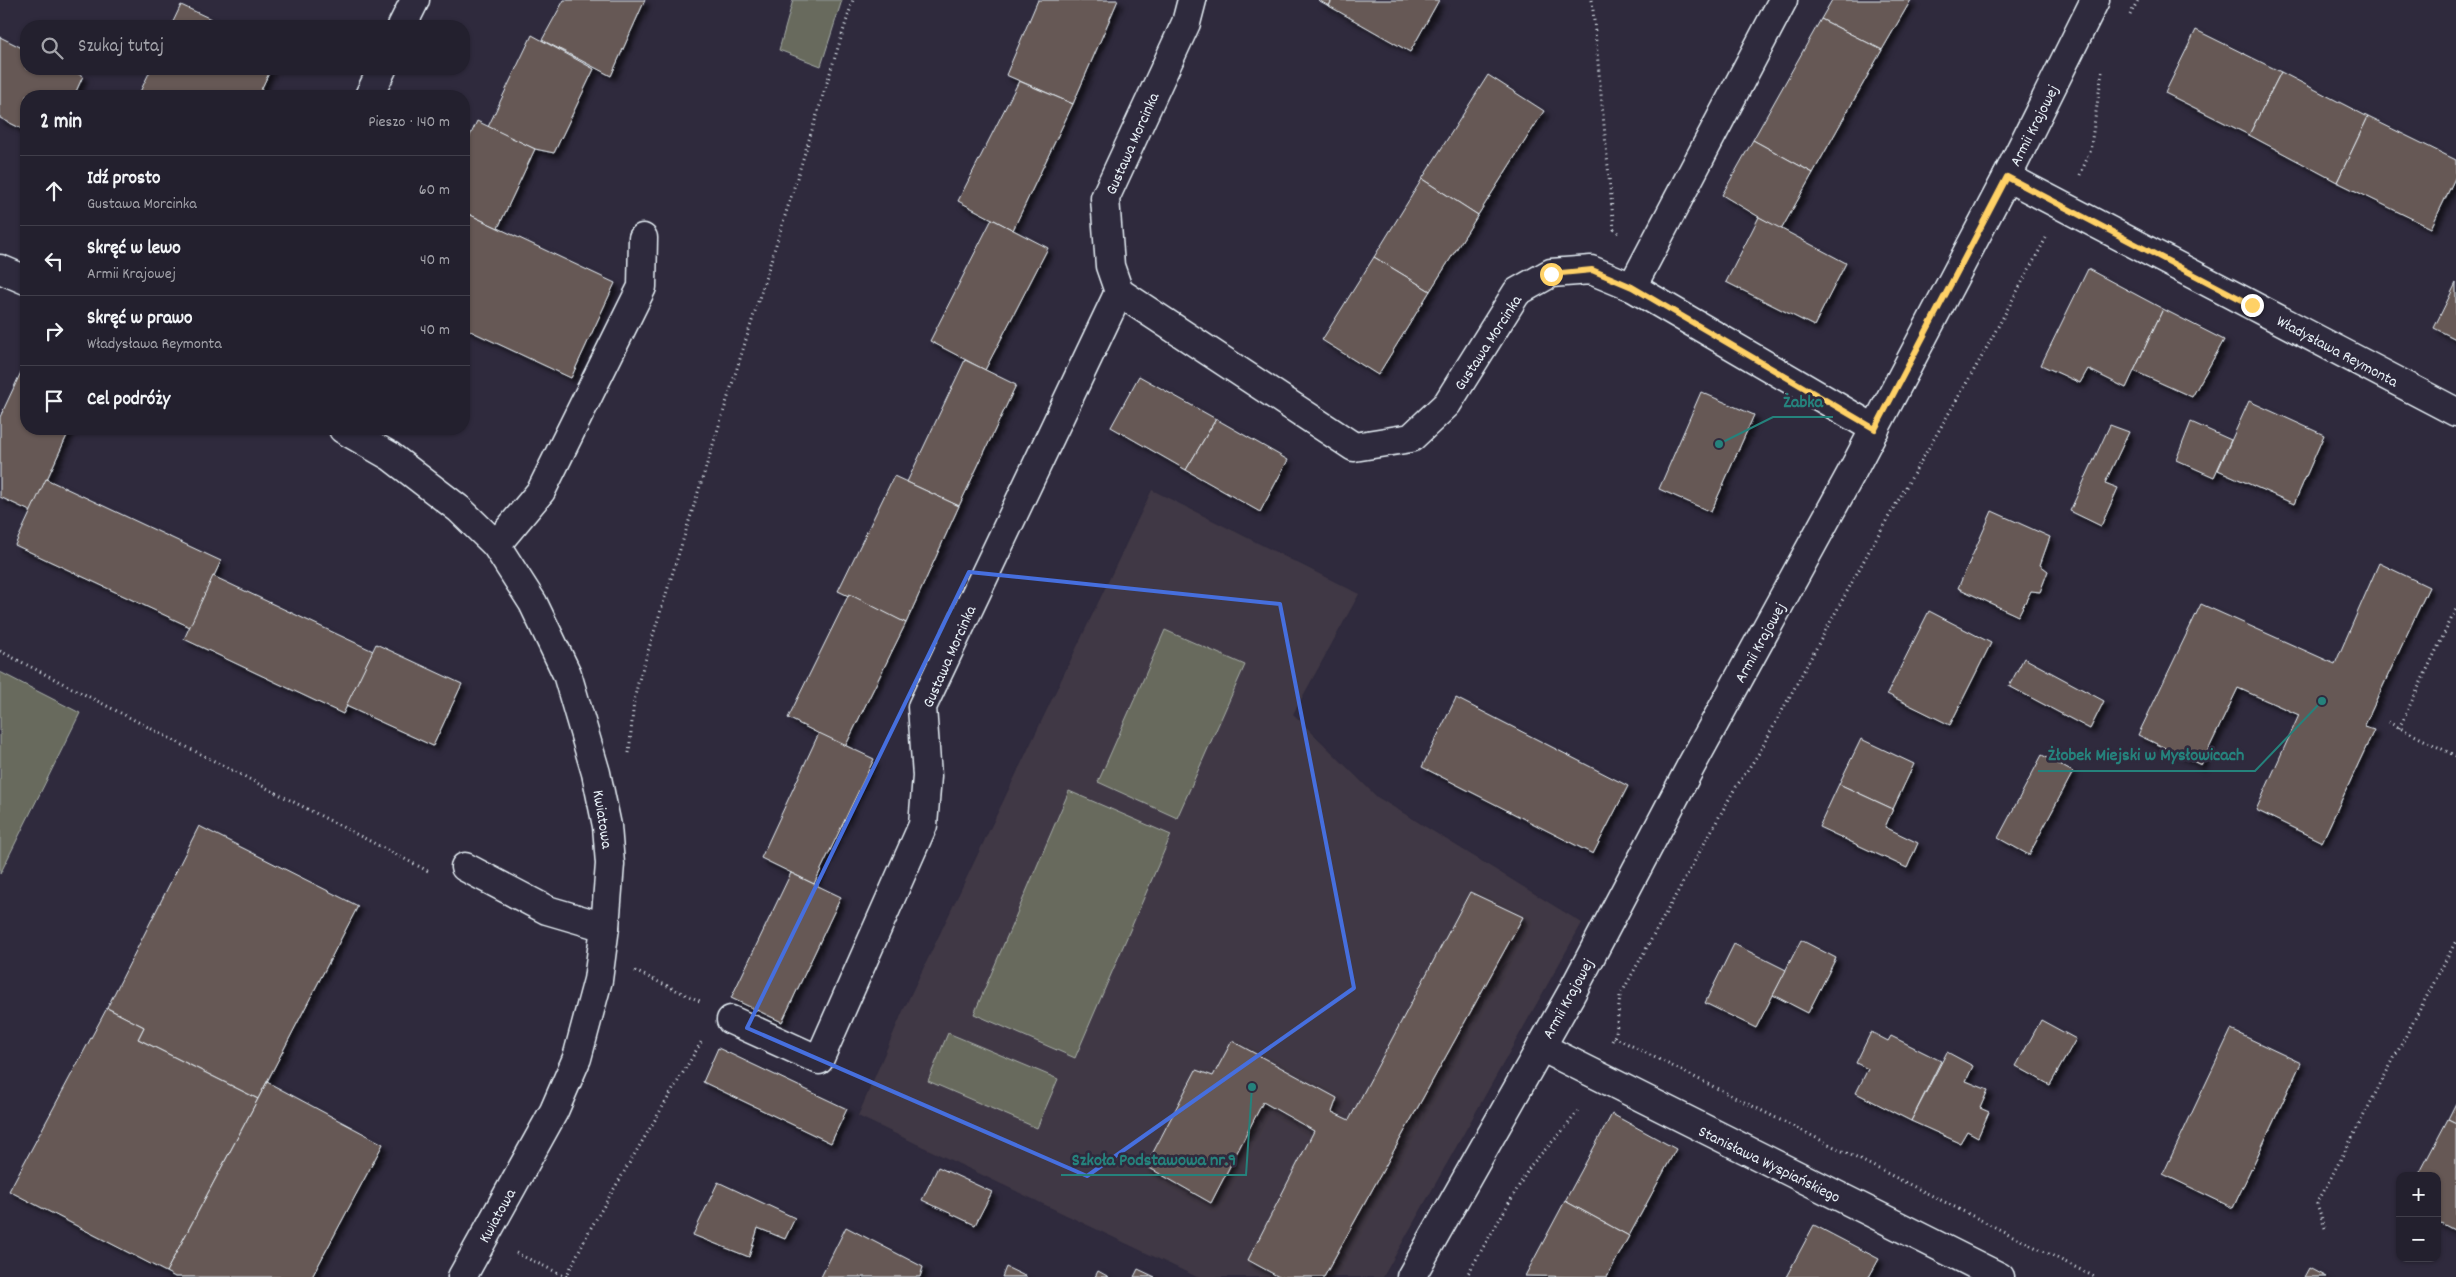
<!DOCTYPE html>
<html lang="pl">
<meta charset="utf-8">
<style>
body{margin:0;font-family:Dekko,sans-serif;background:#2b2836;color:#f1f3f6}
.controls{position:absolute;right:15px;bottom:15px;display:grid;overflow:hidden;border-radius:10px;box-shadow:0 1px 4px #0004}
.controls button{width:45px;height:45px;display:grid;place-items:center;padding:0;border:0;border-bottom:1px solid #403e4a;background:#23202e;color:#f1f3f6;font:25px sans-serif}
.stop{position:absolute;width:15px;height:15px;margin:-11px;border:4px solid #ffd166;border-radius:50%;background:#fff}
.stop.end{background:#ffd166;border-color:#fff;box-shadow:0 1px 5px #0008}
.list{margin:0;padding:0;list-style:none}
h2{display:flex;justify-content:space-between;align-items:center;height:65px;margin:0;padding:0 20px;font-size:21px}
h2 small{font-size:16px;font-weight:400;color:#a3a3aa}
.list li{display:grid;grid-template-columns:32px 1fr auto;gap:15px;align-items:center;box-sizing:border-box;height:70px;padding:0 20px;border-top:1px solid #403e4a}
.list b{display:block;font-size:19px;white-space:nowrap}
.list p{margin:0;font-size:16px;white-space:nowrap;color:#a3a3aa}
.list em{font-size:16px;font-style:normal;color:#a3a3aa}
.icon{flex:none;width:28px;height:28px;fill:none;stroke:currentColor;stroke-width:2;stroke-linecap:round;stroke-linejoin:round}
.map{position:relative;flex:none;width:2456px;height:1277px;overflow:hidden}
.search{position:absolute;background:#23202e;box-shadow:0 1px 4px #0004;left:20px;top:20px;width:450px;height:55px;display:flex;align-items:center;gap:12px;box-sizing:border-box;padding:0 18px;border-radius:20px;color:#a3a3aa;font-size:19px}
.panel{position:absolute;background:#23202e;box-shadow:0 1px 4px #0004;left:20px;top:90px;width:450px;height:345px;border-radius:20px}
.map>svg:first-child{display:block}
</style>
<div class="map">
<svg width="2456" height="1277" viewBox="0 0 2456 1277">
<defs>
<filter id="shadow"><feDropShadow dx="4.5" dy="4.5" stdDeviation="2.5" flood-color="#0009"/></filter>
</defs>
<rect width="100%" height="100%" fill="#2f2a3d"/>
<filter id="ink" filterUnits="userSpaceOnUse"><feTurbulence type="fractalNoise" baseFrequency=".02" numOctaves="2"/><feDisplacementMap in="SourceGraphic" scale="10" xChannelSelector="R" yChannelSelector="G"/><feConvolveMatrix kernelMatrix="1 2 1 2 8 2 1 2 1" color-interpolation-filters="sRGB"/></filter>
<g filter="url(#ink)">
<path fill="#403844" d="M1152 490 1359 594 1293 714 1377 797 1582 923 1383 1277H1197L858 1116 903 1011Z"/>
<g fill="#676b5d" stroke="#a8aeaa">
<path d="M793 0H842L821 66 779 50Z"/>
<path d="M1165 630 1245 665 1177 818 1098 782Z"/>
<path d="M0 672 80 713 0 874Z"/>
<path d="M1069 791 1171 835 1075 1058 974 1014Z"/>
<path d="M948 1033 1058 1079 1037 1128 928 1081Z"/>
</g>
<g fill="#665854" stroke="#e8f1f8" filter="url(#shadow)">
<path d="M564 0H645L611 76 542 40Z"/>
<path d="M1038 0H1118L1073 104 1006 75Z"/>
<path d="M1318 0H1332L1329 6Z"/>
<path d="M1332 0H1439L1410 52 1329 6Z"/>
<path d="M1832 0H1911L1882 50 1821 19Z"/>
<path d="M181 5 226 26H171Z"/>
<path d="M1821 19 1882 50 1813 173 1753 140Z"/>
<path d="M2196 30 2281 72 2249 135 2165 93Z"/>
<path d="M532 35 594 69 554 153 535 149 488 127Z"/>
<path d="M0 37 26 50V69H67L83 76 74 96H26V131L0 118Z"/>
<path d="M151 69H271L258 96H138Z"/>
<path d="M2281 72 2368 117 2337 182 2249 135Z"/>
<path d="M1488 75 1544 111 1478 215 1422 179Z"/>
<path d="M1019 81 1073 104 1013 230 958 201Z"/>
<path d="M2368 117 2456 160V176L2431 228 2337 182Z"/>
<path d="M477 121 535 149 498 228 464 212V149Z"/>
<path d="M1753 140 1813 173 1781 230 1722 195Z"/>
<path d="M1422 179 1478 215 1430 291 1374 257Z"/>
<path d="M464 212 615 283 571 378 464 328Z"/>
<path d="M1759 217 1846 263 1814 326 1726 282Z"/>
<path d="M992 219 1048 248 985 370 930 341Z"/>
<path d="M1374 257 1430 291 1378 375 1322 340Z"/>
<path d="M2088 269 2163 309 2126 388 2088 369 2080 383 2041 365Z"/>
<path d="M2456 283V339L2434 328Z"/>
<path d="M2163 309 2224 340 2192 397 2134 371Z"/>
<path d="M965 360 1016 385 959 506 907 482Z"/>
<path d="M22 370 26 372V429H70L32 512 0 497V417Z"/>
<path d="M1139 376 1216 419 1186 470 1111 427Z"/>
<path d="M1701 392 1754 415 1711 512 1659 489Z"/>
<path d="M2249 401 2324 435 2294 504 2218 470Z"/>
<path d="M1216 419 1288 460 1260 512 1186 470Z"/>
<path d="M2191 422 2231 440 2214 477 2176 460Z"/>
<path d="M2110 425 2129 432 2105 483 2118 488 2101 526 2070 511Z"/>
<path d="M894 476 959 506 906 623 838 591Z"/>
<path d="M46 479 221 561 190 627 15 545Z"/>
<path d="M1992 511 2050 537 2040 565 2048 571 2040 592 2031 591 2018 616 1958 588Z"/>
<path d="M2379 563 2429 587 2364 727 2374 730 2322 842 2256 810 2299 715 2238 688 2201 765 2138 735 2201 604 2335 664Z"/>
<path d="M213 576 373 651 343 714 184 639Z"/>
<path d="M849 594 906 623 845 747 788 718Z"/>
<path d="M1929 611 1991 643 1950 725 1887 694Z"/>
<path d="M376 644 462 684 433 746 346 706Z"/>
<path d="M2024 658 2104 701 2090 729 2009 686Z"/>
<path d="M1456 698 1628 786 1593 854 1422 767Z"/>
<path d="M819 733 874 759 814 884 761 858Z"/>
<path d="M1861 739 1914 764 1893 809 1839 784Z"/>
<path d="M2042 755 2073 772 2029 855 1998 838Z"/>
<path d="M1839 784 1893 809 1885 827 1918 843 1907 868 1819 827Z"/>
<path d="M199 826 358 906 258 1099 138 1039 144 1027 107 1008Z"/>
<path d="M791 873 841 897 782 1022 731 998Z"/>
<path d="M1470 892 1523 917 1324 1277H1279L1248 1260 1314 1131 1263 1102 1211 1203 1146 1166 1196 1070 1213 1076 1232 1041 1337 1098 1332 1112 1349 1120Z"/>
<path d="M1801 940 1836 958 1808 1013 1773 995Z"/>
<path d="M1734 944 1786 970 1756 1028 1705 1003Z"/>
<path d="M107 1008 144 1027 138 1039 258 1099 166 1272 9 1191Z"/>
<path d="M2041 1020 2076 1039 2050 1085 2016 1066Z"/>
<path d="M2231 1030 2301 1063 2233 1208 2163 1174Z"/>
<path d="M1871 1032 1888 1041 1891 1036 1941 1061 1911 1121 1856 1093 1868 1069 1856 1063Z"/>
<path d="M718 1048 847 1109 831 1143 703 1082Z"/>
<path d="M1947 1052 1973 1066 1966 1081 1988 1090 1980 1108 1989 1112 1978 1137 1967 1131 1960 1143 1911 1121Z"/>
<path d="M267 1082 383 1144 312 1277H175L166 1272Z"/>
<path d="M2456 1103V1123L2448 1119Z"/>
<path d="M1612 1114 1676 1149 1629 1236 1565 1201Z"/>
<path d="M2448 1119 2456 1123V1231L2437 1221V1176H2418Z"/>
<path d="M938 1167 992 1192 975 1225 922 1200Z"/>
<path d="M718 1182 795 1218 785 1239 758 1228 749 1257 693 1235Z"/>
<path d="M1565 1201 1629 1236 1607 1277 1525 1276Z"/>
<path d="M1814 1225 1879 1259 1869 1277H1786Z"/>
<path d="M846 1227 923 1267 920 1277H821Z"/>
<path d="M1006 1267 1027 1277H1002Z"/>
<path d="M2309 1268 2326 1277H2304Z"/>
<path d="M1138 1269 1155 1277H1134Z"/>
<path d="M1098 1271 1109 1277H1095Z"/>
</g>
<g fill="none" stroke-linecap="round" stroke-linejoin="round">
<g stroke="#e8f1f8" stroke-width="31">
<g id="minor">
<path d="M1192 0 1186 23 1105 198 1110 266 1119 292 1354 447 1411 438 1447 404 1517 292 1551 273 1591 270 1632 287 1875 429"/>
<path d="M402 26 415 0"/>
<path d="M369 96 382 69"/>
<path d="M2007 177 2456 412"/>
<path d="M0 269 26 280"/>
<path d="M1632 287 1783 0"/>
<path d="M343 429 390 456 459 509 496 545 533 603 567 674 596 773 607 826 610 864 605 927 598 980 577 1058 554 1111 462 1277"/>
<path d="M496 545 541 491 642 287 643 238"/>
<path d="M465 867 547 910 605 927"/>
<path d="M731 1020 819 1060 923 825 927 776 922 707 1119 292"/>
<path d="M1541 1047 2000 1277"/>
<path d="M1411 1277 1571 994 1691 766 1853 470 2007 177 2095 0"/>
</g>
</g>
<g stroke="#e8f1f8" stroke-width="3" stroke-dasharray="1 4" stroke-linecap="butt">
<path d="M1592 0 1614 229 1619 233"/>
<path d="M2130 15 2138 0"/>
<path d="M2080 175 2090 152 2102 72"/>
<path d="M0 651 430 872"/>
<path d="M2388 722 2456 756"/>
<path d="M2399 728 2456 609"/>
<path d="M629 753 634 701 638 683 853 0"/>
<path d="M635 971 702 1002"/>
<path d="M1614 1037 2095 1277"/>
<path d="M1612 1041 1616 1033 1620 996 1734 790 1759 753 1874 542 1981 358 2046 238"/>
<path d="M2325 1228 2317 1204 2456 941"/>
<path d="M516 1253 567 1277"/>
<path d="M566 1277 589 1231 703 1039"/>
<path d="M1466 1277 1531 1165 1566 1127 1580 1108"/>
</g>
<use href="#minor" stroke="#2f2a3d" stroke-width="28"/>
</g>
</g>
<g fill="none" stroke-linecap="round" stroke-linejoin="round" filter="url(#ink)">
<path stroke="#ffd166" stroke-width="6" d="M1551 274 1592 270 1632 287 1875 429 2007 177 2252 305"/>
</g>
<path fill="none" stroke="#466fde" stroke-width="4" stroke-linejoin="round" d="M969 572 1280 604 1354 988 1087 1176 747 1028Z"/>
<g text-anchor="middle" stroke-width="5" stroke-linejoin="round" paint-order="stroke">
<g font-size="16" fill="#e8f1f8" stroke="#2f2a3d">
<text transform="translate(2033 125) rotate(-63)" y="6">Armii Krajowej</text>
<text transform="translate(1131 143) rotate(-66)" y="6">Gustawa Morcinka</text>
<text transform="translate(1487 342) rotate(-57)" y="6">Gustawa Morcinka</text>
<text transform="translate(2338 350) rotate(28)" y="6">Władysława Reymonta</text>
<text transform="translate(1759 642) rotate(-61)" y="6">Armii Krajowej</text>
<text transform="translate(948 656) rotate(-66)" y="6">Gustawa Morcinka</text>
<text transform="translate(604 819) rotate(81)" y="6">Kwiatowa</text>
<text transform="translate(1567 998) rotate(-61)" y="6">Armii Krajowej</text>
<text transform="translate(1770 1163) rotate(26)" y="6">Stanisława Wyspiańskiego</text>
<text transform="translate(496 1215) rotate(-61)" y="6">Kwiatowa</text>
</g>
</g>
<path fill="none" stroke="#25827c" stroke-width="2" d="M1719 444L1773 417H1833M2322 701L2255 771H2038M1252 1087L1246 1175H1061"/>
<g fill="#25827c" stroke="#2f2a3d" stroke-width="2">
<circle cx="1719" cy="444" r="5"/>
<circle cx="2322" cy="701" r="5"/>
<circle cx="1252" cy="1087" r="5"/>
</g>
<g font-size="18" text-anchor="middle" font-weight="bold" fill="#25827c" stroke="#2f2a3d" stroke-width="5" stroke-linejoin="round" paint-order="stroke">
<text x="1803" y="407">Żabka</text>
<text x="2146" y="760">Żłobek Miejski w Mysłowicach</text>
<text x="1154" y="1165">Szkoła Podstawowa nr.9</text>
</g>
</svg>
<div class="controls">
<button>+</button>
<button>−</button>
</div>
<div class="stop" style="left:1551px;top:274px"></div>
<div class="stop end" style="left:2252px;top:305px"></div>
<div class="search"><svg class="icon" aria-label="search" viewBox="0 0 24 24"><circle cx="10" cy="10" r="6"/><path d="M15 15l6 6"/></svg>Szukaj tutaj</div>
<section class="panel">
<h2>2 min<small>Pieszo · 140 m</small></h2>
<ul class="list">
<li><svg class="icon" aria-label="ahead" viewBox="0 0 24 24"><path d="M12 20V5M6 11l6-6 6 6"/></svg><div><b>Idź prosto</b><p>Gustawa Morcinka</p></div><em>60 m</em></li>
<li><svg class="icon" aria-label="left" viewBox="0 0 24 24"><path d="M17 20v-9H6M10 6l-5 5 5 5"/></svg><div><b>Skręć w lewo</b><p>Armii Krajowej</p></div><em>40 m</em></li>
<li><svg class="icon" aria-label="right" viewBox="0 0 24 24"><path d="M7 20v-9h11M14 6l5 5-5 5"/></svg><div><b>Skręć w prawo</b><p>Władysława Reymonta</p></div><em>40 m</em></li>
<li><svg class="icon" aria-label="arrive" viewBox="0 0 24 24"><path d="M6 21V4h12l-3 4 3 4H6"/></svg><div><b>Cel podróży</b></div></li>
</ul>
</section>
</div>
